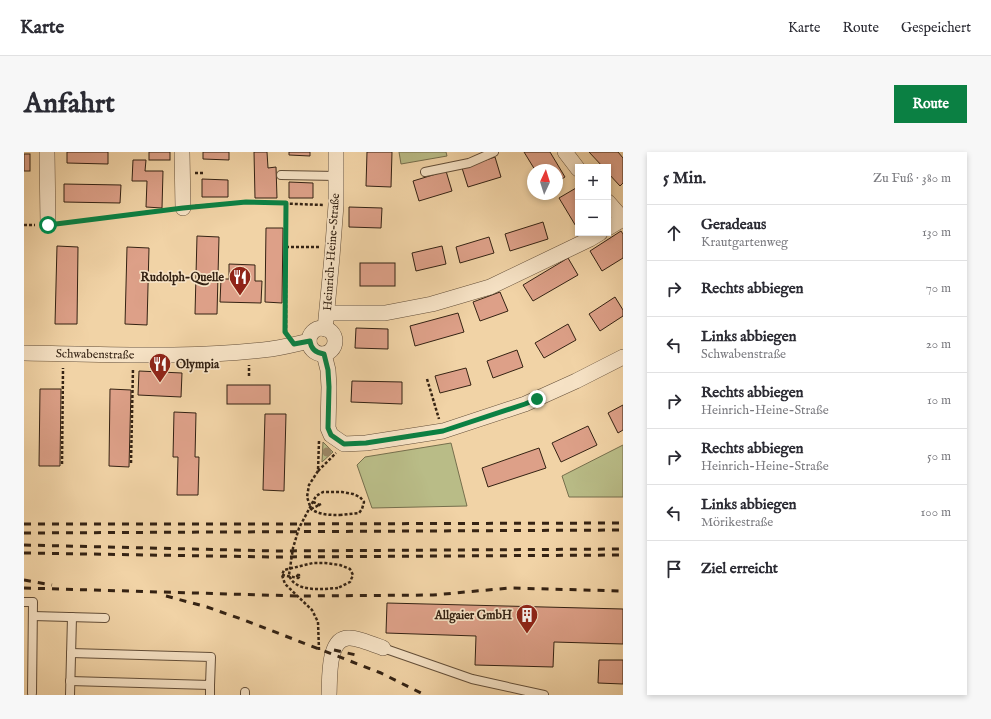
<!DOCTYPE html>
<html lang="de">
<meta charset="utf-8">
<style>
body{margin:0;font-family:"IM FELL English",serif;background:#f7f7f7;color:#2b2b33}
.controls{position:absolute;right:12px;top:12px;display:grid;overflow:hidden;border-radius:0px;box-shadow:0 2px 6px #0003}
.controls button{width:36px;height:36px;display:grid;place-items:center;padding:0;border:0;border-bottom:1px solid #e1e1e2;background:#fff;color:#2b2b33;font:20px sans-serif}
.compass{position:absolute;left:503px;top:12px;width:36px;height:36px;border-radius:50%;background:#fff;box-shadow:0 2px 6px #0003;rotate:4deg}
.stop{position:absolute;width:12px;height:12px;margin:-9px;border:3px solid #0b8043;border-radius:50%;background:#fff}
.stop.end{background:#0b8043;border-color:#fff;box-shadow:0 1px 4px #0008}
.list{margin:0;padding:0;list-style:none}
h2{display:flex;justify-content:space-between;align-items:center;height:52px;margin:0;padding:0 16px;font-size:17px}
h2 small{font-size:13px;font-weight:400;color:#7c7c81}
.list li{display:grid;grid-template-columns:26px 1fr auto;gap:12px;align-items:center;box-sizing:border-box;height:56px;padding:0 16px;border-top:1px solid #e1e1e2}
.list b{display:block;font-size:15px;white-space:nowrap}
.list p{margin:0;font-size:13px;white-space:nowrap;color:#7c7c81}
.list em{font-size:13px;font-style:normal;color:#7c7c81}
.icon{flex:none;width:22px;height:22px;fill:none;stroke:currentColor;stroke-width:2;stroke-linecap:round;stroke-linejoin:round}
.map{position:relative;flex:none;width:599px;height:543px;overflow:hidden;border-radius:0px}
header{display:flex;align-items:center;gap:24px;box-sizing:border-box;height:56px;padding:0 20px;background:#fff;border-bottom:1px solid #e1e1e2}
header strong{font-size:19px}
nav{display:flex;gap:22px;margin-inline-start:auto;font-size:14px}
.intro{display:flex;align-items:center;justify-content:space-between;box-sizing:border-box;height:96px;padding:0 24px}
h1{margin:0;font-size:28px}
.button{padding:10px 18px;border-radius:0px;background:#0b8043;color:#fff;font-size:14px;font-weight:700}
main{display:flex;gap:24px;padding:0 24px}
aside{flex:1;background:#fff;border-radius:0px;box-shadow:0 2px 6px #0003}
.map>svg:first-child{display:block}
</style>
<header>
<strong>Karte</strong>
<nav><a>Karte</a><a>Route</a><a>Gespeichert</a></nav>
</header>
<div class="intro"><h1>Anfahrt</h1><a class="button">Route</a></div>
<main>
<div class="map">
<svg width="599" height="543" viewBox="0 0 599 543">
<rect width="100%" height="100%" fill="#f1d3a6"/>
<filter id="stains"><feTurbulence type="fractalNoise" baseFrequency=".005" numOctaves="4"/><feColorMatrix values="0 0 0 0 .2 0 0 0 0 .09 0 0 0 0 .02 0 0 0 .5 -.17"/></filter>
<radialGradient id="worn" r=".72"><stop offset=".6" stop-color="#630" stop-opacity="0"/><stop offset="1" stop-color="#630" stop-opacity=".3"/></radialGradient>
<g fill="#b9bc87" stroke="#766f4d">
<path d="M375 0H422L423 4 377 12Z"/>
<path d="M299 290 309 300 298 310Z"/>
<path d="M427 291 443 354 348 356 333 313 341 305Z"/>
<path d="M599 293V345H545L538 324Z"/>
</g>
<g fill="#dda088" stroke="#342213">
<path d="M43 0H84V12L43 11Z"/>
<rect x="125" y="0" width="21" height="8"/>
<path d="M179 0H205V8L179 7Z"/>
<path d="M230 0H243L244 16 252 15 253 46H231Z"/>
<path d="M265 0H286V4L265 3Z"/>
<path d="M343 0H368L367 35 342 34Z"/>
<path d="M500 0H526L541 25 533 30V18H511Z"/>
<path d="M565 0H594L599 6V31L596 34 584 21V15H579Z"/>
<rect x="0" y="2" width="6" height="17"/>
<path d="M471 5 477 25 444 35 438 16Z"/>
<path d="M109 8H122L121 19H139L138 56 122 55 123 29H108Z"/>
<path d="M422 19 428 39 395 49 389 29Z"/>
<path d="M178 27 204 28V45H178Z"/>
<path d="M265 30 289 31V46H265Z"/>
<path d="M40 32 97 33 96 51 40 50Z"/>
<path d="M552 36 554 39 553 76 535 46Z"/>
<path d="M325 55 358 56 357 76 325 75Z"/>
<path d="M519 70 524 87 486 99 481 82Z"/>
<path d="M242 76H259L258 151 241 150Z"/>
<path d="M597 79 599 82V106L578 119 566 99Z"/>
<path d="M173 84 195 85 193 162H171Z"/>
<path d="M465 85 470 101 436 111 432 95Z"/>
<path d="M33 94 54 95 53 172H31Z"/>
<path d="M418 94 422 112 392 119 388 101Z"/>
<path d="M103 95 125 96 123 173 101 172Z"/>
<path d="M544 106 554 123 509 149 499 133Z"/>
<rect x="336" y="111" width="35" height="23"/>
<path d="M205 112 231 113V129H238L237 151 196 150 197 127H205Z"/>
<path d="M476 140 484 159 456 169 449 150Z"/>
<path d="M591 145 599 158V164L576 179 565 162Z"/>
<path d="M434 161 440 180 391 194 386 174Z"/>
<path d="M544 172 552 188 520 206 511 191Z"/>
<path d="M332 176 364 177V197L331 196Z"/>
<path d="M493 198 499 215 469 226 463 209Z"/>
<path d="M442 216 447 233 416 241 411 224Z"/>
<path d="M115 219 158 221 157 245 114 243Z"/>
<path d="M328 229 378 230V252L327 250Z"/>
<rect x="203" y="233" width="43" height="19"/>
<path d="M16 237H37L36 314H15Z"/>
<path d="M86 237 107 238 105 315 85 314Z"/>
<path d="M599 253V278L594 281 584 261Z"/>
<path d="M150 260 172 261 171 305H175L174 343H153L154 305H149Z"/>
<path d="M241 262H262L260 339 239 338Z"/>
<path d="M564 274 573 293 537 310 528 291Z"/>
<path d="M515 296 522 316 464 335 458 316Z"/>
<path d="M363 451 599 457V492L530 490 529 515 451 513 452 484 362 481Z"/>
<path d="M575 508H599V532L574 531Z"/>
</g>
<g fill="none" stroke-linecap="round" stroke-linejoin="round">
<g stroke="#634e38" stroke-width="10">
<g id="service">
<path d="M401 20 445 11 470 0"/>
<path d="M257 23 312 24"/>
<path d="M0 450H9L8 541"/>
<path d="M9 464 81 466"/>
<path d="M359 496 448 527 520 543"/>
<path d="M46 529 186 533 187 505 47 501"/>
<path d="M221 540V543"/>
<path d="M46 543 48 465"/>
<path d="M186 543V533"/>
</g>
</g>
<g stroke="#634e38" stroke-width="16">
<g id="minor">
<path d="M23 0 24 73"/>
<path d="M158 0 159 56"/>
<path d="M541 0 554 17"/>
<path d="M584 50 599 67 584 76"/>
<path d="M303 161H361L408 152 466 135 566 87 576 81"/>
<circle cx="298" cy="189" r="13"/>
<path d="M301 177 308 105 312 53V0"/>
<path d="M0 201C82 202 165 207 247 197 260 195 273 192 285 189"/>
<path d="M300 202 304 218 305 235 304 276 307 283 320 292 342 291 419 279 501 252 552 229 599 205"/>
<path d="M305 543C306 527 303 484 326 486 334 486 351 493 359 496"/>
</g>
</g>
<g stroke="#342213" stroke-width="2.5" stroke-dasharray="3 2" stroke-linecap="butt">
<path d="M171 21H181"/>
<path d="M171 54 222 50 300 53"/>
<path d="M36 71 147 57"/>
<path d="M0 73H11"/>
<path d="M262 95H296"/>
<path d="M262 181V51"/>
<path d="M225 224V213"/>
<path d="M403 227 415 267"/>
<path d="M295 289 294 319 285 333 283 345 287 357C296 363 306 363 316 363"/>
<path d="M107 311 109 216"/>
<path d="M38 312 39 216"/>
<path d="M294 319 312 301"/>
<path d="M287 357 297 352"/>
<path d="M258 423 274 426 275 425 274 423"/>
<path d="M295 498 294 470 288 458 261 432 258 423 260 418 289 411H301L316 413 326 417 329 423 326 430 314 436"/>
</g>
<use href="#service" stroke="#f6e2c5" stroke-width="8"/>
<use href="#minor" stroke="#f6e2c5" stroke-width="15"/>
<g stroke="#342213" stroke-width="3" stroke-dasharray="7 7" stroke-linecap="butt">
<path d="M0 372H248L599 371"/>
<path d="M0 381 599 378"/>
<path d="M0 393 251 399 599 397"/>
<path d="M0 401 250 405 599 403"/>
<path d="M0 428 28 433"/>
<path d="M0 436 274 444 409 443 486 436 599 439"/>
<path d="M142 444 183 455 220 468 357 521 401 543"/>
<path d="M310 498 332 503"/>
</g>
<g stroke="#342213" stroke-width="2.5" stroke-dasharray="3 2" stroke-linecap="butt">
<path d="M289 350 298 354"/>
<path d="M273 423H275V424L274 425 273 424 274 423"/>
<path d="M314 436C299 437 271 441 265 423L269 396 275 376 292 344 299 340H318L329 342 336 345 340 350 338 357 335 361 316 363"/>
</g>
</g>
<circle fill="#9b8765" cx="303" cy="300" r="4.5"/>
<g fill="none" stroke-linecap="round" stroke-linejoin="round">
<path stroke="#0b8043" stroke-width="5" d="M24 73 159 56 222 50 262 51 261 180 270 192 286 189C287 197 292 201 300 202L304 218 305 235 304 276 307 283 320 292 342 291 419 279 501 252 513 247"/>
</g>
<defs>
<g id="restaurant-pin" transform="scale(1.15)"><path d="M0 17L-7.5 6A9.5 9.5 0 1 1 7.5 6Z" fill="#8f2418" stroke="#f6e2c5"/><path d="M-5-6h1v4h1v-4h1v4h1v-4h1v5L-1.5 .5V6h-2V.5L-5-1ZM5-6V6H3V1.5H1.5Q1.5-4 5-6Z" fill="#fff"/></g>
<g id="building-pin" transform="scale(1.15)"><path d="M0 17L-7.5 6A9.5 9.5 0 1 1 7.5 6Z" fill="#8f2418" stroke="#f6e2c5"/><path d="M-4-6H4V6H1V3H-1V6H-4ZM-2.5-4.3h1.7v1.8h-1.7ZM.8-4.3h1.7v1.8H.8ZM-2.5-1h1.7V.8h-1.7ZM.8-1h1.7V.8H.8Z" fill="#fff"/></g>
</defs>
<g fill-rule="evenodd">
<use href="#restaurant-pin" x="216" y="125"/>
<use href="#restaurant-pin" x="136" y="212"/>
<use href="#building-pin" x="503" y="463"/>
</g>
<g text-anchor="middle" stroke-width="3.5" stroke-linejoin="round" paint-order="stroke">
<g font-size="12" fill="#342213" stroke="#f6e2c5">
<text transform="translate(307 100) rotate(-86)" y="4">Heinrich-Heine-Straße</text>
<text transform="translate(71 202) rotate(1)" y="4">Schwabenstraße</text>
</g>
<g font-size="12" font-weight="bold" fill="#342213" stroke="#f6e2c5" text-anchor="end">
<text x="200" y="129">Rudolph-Quelle</text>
<text x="152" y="216" text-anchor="start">Olympia</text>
<text x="488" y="467">Allgaier GmbH</text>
</g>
</g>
<rect width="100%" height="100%" filter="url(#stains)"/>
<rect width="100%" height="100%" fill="url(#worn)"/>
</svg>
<div class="controls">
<button>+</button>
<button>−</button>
</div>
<svg class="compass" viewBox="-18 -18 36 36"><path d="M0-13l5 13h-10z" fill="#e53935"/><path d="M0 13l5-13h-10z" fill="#7c7c81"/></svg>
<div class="stop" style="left:24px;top:73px"></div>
<div class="stop end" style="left:513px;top:247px"></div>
</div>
<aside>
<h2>5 Min.<small>Zu Fuß · 380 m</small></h2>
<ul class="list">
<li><svg class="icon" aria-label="ahead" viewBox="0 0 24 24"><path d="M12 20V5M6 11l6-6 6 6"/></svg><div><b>Geradeaus</b><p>Krautgartenweg</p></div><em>130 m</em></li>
<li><svg class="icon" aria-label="right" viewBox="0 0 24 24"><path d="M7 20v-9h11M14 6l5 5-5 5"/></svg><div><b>Rechts abbiegen</b></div><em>70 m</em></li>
<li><svg class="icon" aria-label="left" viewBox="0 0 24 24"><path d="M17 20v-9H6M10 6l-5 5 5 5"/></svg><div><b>Links abbiegen</b><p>Schwabenstraße</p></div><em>20 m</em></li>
<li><svg class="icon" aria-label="right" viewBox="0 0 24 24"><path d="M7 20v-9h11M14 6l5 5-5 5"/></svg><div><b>Rechts abbiegen</b><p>Heinrich-Heine-Straße</p></div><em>10 m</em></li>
<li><svg class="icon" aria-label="right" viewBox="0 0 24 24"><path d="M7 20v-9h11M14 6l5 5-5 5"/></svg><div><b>Rechts abbiegen</b><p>Heinrich-Heine-Straße</p></div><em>50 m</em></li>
<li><svg class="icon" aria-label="left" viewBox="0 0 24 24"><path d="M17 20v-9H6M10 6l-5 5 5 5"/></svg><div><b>Links abbiegen</b><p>Mörikestraße</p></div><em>100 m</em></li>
<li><svg class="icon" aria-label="arrive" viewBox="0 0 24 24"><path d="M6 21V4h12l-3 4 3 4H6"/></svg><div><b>Ziel erreicht</b></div></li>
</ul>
</aside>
</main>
